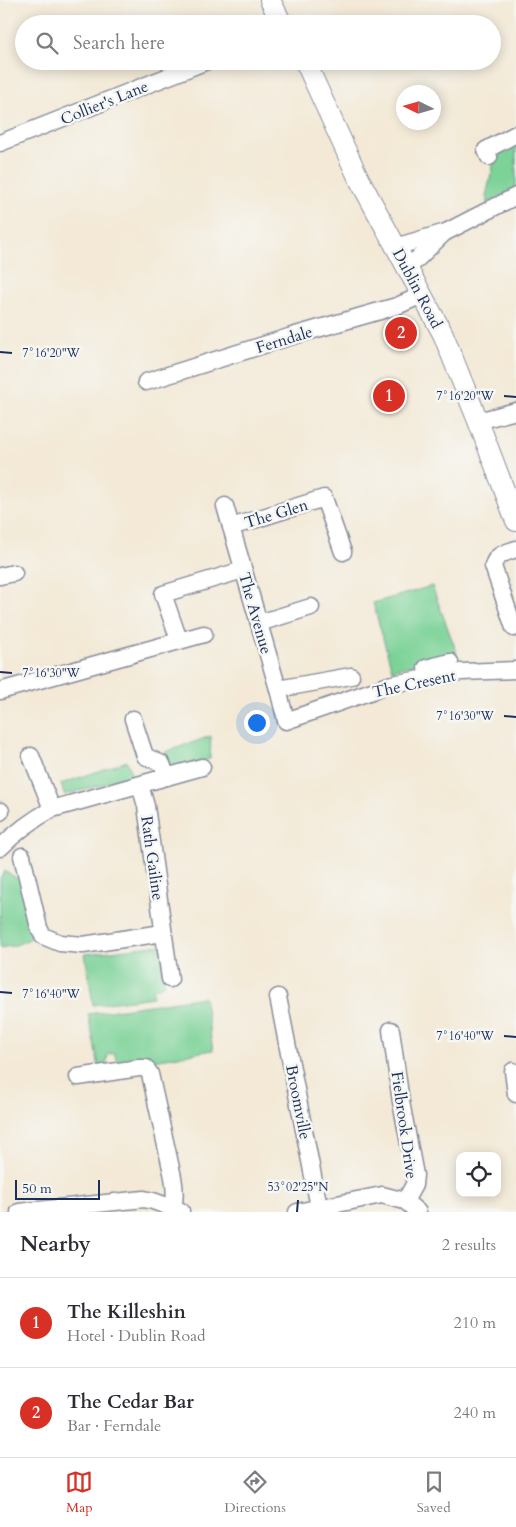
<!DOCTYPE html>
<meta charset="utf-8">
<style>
body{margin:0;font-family:Cardo,serif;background:#f7f7f7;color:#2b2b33}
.controls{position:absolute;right:15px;bottom:15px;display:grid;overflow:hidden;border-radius:10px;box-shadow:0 2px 12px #0003}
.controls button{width:45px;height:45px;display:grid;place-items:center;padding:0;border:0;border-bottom:1px solid #e1e1e2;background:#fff;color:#2b2b33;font:25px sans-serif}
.compass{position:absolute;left:396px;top:85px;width:45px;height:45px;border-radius:50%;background:#fff;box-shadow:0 2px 12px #0003;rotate:275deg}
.scale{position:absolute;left:15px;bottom:12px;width:85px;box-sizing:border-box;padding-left:5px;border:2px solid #1b2f5e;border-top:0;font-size:14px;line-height:18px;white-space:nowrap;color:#1b2f5e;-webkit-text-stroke:4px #f6f6f2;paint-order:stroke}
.you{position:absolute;left:256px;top:722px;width:18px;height:18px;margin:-12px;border:4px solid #fff;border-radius:50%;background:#1a73e8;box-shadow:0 0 0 8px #1a73e833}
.badge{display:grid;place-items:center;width:32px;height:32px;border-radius:50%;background:#d93025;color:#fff;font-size:16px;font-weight:700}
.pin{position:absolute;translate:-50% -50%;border:2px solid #fff;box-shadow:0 1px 5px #0006}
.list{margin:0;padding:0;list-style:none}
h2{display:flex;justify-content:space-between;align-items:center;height:65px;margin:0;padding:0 20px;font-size:21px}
h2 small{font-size:16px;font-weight:400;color:#7c7c81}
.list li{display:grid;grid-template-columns:32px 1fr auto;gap:15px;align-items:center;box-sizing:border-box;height:90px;padding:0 20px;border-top:1px solid #e1e1e2}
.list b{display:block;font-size:19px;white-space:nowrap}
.list p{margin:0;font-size:16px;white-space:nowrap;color:#7c7c81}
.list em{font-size:16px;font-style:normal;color:#7c7c81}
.icon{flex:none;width:28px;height:28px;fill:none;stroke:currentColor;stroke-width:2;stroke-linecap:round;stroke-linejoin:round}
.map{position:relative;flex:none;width:516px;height:1212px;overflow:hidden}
.search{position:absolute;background:#fff;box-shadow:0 2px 12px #0003;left:15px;right:15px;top:15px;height:55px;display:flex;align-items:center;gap:12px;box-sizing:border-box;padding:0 18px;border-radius:28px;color:#7c7c81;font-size:19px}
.sheet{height:245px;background:#fff}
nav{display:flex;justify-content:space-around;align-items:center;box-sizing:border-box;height:70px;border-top:1px solid #e1e1e2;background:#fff;font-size:14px;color:#7c7c81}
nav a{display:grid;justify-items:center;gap:2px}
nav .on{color:#d93025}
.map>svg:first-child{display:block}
</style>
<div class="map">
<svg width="516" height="1212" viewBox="0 0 516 1212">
<rect width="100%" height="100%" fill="#f6f6f2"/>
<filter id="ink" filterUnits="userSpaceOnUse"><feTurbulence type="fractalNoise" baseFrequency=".02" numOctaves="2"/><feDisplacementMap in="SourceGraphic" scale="10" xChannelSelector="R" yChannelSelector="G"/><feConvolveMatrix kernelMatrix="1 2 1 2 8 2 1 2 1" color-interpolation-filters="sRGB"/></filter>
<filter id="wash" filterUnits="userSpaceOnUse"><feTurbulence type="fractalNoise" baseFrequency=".0096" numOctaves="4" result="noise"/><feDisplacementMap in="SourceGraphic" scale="20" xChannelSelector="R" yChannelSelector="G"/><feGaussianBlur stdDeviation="1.12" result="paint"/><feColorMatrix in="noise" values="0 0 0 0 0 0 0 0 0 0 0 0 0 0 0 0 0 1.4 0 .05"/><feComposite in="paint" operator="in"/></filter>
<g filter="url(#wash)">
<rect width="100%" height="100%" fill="#f3e9d6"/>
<g fill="#7cd297" stroke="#4c807a">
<path d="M516 139V188L487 203 486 196 497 149Z"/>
<path d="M432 586 457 653 392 670 373 603Z"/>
<path d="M211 736 210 759 171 770 165 752Z"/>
<path d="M127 761 132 777 64 795 61 784Z"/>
<path d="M5 871 25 883 34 937 16 945 0 948V878Z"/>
<path d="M161 945 165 977 163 985 153 989V997L93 1005 85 954Z"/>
<path d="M204 997 213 1050 119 1066 114 1053 108 1055 106 1066 99 1067 88 1014Z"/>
</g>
</g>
<g filter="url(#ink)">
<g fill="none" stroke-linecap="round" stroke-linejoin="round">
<g stroke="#878c9a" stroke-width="19">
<g id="minor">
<path d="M0 143 207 61"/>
<path d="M489 157 486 150 516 134"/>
<path d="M395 247 446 232 516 196"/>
<path d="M407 269 444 233"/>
<path d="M146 382 289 337 397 306 422 295"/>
<path d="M478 421 516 411"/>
<path d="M225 506 278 689 286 721 392 684 461 672 516 670"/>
<path d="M231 527 324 498 343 552"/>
<path d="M0 576 14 573"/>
<path d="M259 623 311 607"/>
<path d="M514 628 493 566C496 554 505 553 516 549"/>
<path d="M179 640 163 594 243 570"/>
<path d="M426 668 450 662"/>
<path d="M278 689 351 676"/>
<path d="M0 691 204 634"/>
<path d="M133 719 145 756 162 764 167 777"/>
<path d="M31 756 52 809"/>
<path d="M140 785 146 806 170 979"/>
<path d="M0 812 1 811"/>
<path d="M0 848C16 832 32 820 52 809L202 767"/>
<path d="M22 856 39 928 43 936 60 943 83 945 163 933"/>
<path d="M278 997 319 1207"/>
<path d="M391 1030 401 1102 415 1175 414 1185 405 1201"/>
<path d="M513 1071 516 1094"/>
<path d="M78 1077 139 1068H146L150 1074 173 1177C175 1188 176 1197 173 1208"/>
<path d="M19 1212 144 1199 153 1201 181 1211"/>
<path d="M297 1212 382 1195 405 1201 418 1212"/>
</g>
</g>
<g stroke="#878c9a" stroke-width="22">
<g id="major">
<path d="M270 0 282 24"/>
<path d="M305 61 358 177 443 334 478 421 516 521"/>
</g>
</g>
<use href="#minor" stroke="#fff" stroke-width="16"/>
<use href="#major" stroke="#fff" stroke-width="20"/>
</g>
</g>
<path fill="none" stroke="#1b2f5e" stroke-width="2" d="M0 352 12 353M504 396 516 397M0 672 12 673M504 716 516 717M0 992 12 993M504 1036 516 1037M297 1212 298 1200"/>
<g text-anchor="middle" stroke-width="5" stroke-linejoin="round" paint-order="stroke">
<g font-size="16" fill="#1b2f5e" stroke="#f6f6f2">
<text transform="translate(104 102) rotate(-22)" y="6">Collier's Lane</text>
<text transform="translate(418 288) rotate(62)" y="6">Dublin Road</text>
<text transform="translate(284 339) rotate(-17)" y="6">Ferndale</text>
<text transform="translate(276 513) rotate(-17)" y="6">The Glen</text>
<text transform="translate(256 613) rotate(74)" y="6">The Avenue</text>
<text transform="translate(414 683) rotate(-12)" y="6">The Cresent</text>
<text transform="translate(153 858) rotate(82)" y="6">Rath Gailine</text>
<text transform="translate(299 1102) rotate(79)" y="6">Broomville</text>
<text transform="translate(405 1125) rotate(82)" y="6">Fielbrook Drive</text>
</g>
</g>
<g font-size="12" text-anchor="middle" fill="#1b2f5e" stroke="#f6f6f2" stroke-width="5" stroke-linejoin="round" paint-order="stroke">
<text x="51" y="357">7°16'20"W</text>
<text x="465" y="400">7°16'20"W</text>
<text x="51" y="677">7°16'30"W</text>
<text x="465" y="720">7°16'30"W</text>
<text x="51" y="998">7°16'40"W</text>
<text x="465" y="1040">7°16'40"W</text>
<text x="298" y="1191">53°02'25"N</text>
</g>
</svg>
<div class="controls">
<button><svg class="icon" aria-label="locate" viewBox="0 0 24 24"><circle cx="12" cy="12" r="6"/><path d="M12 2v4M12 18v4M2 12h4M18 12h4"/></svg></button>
</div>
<svg class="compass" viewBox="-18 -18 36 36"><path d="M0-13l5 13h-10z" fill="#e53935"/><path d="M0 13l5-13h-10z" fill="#7c7c81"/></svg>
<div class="scale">50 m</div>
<div class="you"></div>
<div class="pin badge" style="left:389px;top:396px">1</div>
<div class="pin badge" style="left:401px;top:333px">2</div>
<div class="search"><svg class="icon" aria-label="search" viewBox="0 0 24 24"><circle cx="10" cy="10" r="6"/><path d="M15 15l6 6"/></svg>Search here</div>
</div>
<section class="sheet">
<h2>Nearby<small>2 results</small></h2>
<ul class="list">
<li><span class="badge">1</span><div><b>The Killeshin</b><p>Hotel · Dublin Road</p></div><em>210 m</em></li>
<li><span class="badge">2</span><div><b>The Cedar Bar</b><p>Bar · Ferndale</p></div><em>240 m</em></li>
</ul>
</section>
<nav>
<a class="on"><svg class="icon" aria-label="map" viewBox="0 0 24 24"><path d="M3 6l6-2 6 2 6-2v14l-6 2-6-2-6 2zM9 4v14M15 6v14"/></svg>Map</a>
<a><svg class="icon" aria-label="directions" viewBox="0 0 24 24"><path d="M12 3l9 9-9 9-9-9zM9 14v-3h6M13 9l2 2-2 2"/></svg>Directions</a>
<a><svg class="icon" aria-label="saved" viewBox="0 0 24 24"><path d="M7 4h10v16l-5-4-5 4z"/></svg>Saved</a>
</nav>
